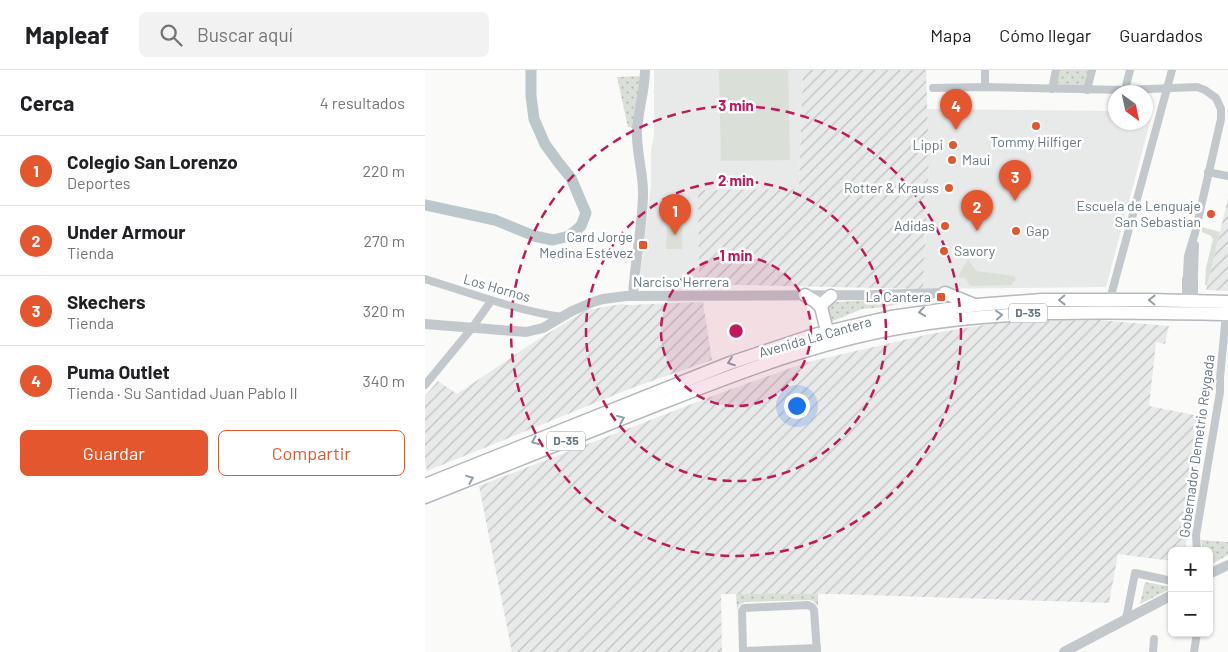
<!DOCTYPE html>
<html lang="es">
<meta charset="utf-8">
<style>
body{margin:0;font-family:Barlow,sans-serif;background:#f2f2f2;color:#202124}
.controls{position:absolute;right:15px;bottom:15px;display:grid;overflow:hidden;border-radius:8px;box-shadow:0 1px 4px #0004}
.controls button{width:45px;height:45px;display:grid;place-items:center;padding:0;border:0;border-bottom:1px solid #e0e0e0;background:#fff;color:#202124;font:25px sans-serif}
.compass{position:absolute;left:683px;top:15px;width:45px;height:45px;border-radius:50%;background:#fff;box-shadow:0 1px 4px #0004;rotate:147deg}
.you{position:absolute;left:371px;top:335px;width:18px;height:18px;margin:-12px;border:4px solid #fff;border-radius:50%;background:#1a73e8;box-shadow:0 0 0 8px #1a73e833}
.badge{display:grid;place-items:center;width:32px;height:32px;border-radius:50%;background:#e4572e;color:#fff;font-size:16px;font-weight:700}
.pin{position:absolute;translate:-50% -41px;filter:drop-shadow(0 1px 2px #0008)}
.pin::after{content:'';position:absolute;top:26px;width:18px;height:15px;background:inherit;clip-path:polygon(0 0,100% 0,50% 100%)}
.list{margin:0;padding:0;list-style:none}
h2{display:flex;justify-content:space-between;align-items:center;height:65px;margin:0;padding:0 20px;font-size:21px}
h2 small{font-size:16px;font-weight:400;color:#757577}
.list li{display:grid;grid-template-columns:32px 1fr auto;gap:15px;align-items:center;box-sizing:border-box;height:70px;padding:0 20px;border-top:1px solid #e0e0e0}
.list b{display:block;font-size:19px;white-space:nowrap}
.list p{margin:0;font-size:16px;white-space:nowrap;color:#757577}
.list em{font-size:16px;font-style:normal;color:#757577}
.actions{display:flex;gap:10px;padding:15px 20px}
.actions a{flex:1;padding:11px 0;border:1px solid #e4572e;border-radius:8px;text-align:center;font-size:18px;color:#e4572e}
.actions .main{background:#e4572e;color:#fff}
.icon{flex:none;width:28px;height:28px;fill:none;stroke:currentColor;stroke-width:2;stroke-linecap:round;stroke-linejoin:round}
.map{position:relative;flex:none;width:803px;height:582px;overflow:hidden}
header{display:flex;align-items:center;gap:30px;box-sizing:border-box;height:70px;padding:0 25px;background:#fff;border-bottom:1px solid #e0e0e0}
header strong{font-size:24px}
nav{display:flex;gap:28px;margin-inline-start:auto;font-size:18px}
.search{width:350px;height:45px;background:#f2f2f2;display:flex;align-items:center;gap:12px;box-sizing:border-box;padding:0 18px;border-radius:8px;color:#757577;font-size:19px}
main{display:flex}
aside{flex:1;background:#fff}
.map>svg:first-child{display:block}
</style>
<header>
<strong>Mapleaf</strong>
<div class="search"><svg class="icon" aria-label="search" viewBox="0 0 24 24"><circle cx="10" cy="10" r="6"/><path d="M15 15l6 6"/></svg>Buscar aquí</div>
<nav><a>Mapa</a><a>Cómo llegar</a><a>Guardados</a></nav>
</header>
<main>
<aside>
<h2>Cerca<small>4 resultados</small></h2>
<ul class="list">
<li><span class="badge">1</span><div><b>Colegio San Lorenzo</b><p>Deportes</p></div><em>220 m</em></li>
<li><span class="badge">2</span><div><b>Under Armour</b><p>Tienda</p></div><em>270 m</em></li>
<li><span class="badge">3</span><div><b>Skechers</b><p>Tienda</p></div><em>320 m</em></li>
<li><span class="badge">4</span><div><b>Puma Outlet</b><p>Tienda · Su Santidad Juan Pablo II</p></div><em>340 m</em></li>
</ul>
<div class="actions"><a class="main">Guardar</a><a>Compartir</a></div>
</aside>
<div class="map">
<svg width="803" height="582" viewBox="0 0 803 582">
<defs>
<pattern id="industrial-furrows" width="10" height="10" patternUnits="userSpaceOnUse" patternTransform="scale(1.25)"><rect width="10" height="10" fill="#e8e9e9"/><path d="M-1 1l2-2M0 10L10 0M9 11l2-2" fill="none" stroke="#c0c1c2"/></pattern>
<pattern id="park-dots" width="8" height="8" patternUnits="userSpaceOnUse" patternTransform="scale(1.25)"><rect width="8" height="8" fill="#dadfd7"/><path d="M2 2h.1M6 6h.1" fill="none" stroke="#b4b9b4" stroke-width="1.8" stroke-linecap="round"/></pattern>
</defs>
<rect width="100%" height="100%" fill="#fafaf8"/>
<g fill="#e8e9e9">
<path d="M229 0H378L374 119 273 120 274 214 214 215 226 116V80L229 65Z"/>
<path d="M502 39 690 41V52H720L721 41H728L681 217 498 219 504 89Z"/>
</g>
<g fill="url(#industrial-furrows)">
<path d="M378 0H501L504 89 498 219 274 214 273 120 374 119Z"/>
<path d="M803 128V221L781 220 782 216Z"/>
<path d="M278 232 287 290 207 318 2 401 0 392V326L13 311 32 324 106 274 161 240 197 234 202 235Z"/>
<path d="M674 250 744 256 740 274 731 272 724 336 779 347 760 481H747V491L693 484 684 533 411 524H296L297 582H87L54 416 298 322 383 292 505 264 582 251Z"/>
</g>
<g fill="#dadfd7">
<path d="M294 0H363L365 90 296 91Z"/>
<path d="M242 151H258L257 179H241Z"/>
<path d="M777 157 795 162 782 216 780 215 781 198 788 169 786 166 777 162Z"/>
<path d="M543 189 551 201 589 206 591 209 586 215 545 216 540 208 533 207Z"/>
</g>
<g fill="url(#park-dots)">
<path d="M635 0H664L661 16 631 15Z"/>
<path d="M217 6 208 58 203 57 192 7Z"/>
<path d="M500 227 499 230 459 237 437 239 403 253 399 236 412 232Z"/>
<path d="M776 470 803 472V485L785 495 784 481H778Z"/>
<path d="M720 512 747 517V518L715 534Z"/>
<path d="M311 524H393V536L388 531 384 530 320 532 314 535 312 540Z"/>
</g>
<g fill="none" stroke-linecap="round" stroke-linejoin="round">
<path stroke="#bbc7cb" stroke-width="11" d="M0 135 70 150 109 166 128 170 144 166 156 156 161 143 146 108 133 92 120 74 109 49 106 26V0"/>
<g stroke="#b4b9bd" stroke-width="15">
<g id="trunk">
<path d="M520 223 547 234"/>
<path d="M380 225 391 232 396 237 401 257 407 268"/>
<path d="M396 237 398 233 406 226"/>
<path d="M0 415 305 293 389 265 466 247 552 235 617 230H723L803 232"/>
<path d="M0 427C75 397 151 367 226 337 306 306 387 273 473 258 582 238 693 242 803 244"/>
</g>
</g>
<g stroke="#c3c8cc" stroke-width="8">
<path d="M560 17V0"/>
<path d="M508 18 560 17 700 20 772 17 780 20 791 28 796 39V49L770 163 763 186 762 205"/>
<path d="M627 19 631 0"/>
<path d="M662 20 667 0"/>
<path d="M700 20 705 0"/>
<path d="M783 102 803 106"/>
<path d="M769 205 770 175"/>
<path d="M0 209C45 223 90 240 137 247"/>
<path d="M769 209V235"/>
<path d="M685 229 747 0"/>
<path d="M761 234V209"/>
<path d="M0 315 47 258 66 231"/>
<path d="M772 481 771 465 795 322V308L801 244"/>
<path d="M701 549 710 503 747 511"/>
<path d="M318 581 392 578"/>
<path d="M318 582 317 541 319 538 383 535 387 537 389 540 392 582"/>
<path d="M728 582 729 569"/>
<path d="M769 582 772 563"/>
</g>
<g stroke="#c3c8cc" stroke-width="10">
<path d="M208 225C210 192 217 159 218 126 219 104 211 83 212 61 213 40 220 21 220 0"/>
<path d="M0 254 101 262 118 258 147 241 168 232 178 229 201 226 448 225 520 223"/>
<path d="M784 504 803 495"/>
<path d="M639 582 747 525"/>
</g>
<use href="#trunk" stroke="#fff" stroke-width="12"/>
</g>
<defs><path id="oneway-chevron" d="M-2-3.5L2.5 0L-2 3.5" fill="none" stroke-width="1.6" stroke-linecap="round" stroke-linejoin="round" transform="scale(1.25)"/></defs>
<g stroke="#939fa8">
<use href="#oneway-chevron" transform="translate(637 230) rotate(179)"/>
<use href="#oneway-chevron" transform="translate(727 230) rotate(-179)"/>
<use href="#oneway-chevron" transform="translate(497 242) rotate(172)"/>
<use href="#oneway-chevron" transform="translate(574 245) rotate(-5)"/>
<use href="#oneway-chevron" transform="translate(306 292) rotate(160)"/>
<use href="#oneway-chevron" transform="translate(196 349) rotate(-22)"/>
<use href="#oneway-chevron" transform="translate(110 371) rotate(158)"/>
<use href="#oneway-chevron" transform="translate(45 409) rotate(-22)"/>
</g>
<circle cx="311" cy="261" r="75" fill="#c2185b" fill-opacity=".12"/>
<g fill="none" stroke="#c2185b" stroke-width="2.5" stroke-dasharray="9 6">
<circle cx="311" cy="261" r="75"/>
<circle cx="311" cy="261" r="150"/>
<circle cx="311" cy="261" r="225"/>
</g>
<g fill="#e4572e" stroke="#fff" stroke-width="2">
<circle cx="611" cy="56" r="5"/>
<circle cx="528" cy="75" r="5"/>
<circle cx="527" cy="90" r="5"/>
<circle cx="524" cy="118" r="5"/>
<circle cx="786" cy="144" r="5"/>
<circle cx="520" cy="156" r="5"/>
<circle cx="591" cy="161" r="5"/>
<rect x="213" y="170" width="10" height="10" rx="2.5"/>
<circle cx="519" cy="181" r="5"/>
<rect x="511" y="222" width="10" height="10" rx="2.5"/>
</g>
<g text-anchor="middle" stroke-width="5" stroke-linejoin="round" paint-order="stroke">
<g fill="#fff" stroke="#939fa8" stroke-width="1">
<rect x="584" y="233.5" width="38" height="19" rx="4"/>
<rect x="122" y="361.5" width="38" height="19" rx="4"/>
</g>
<g font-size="12" font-weight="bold" fill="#657683">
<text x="603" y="247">D-35</text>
<text x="141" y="375">D-35</text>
</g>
<g font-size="14" fill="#657683" stroke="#fff" text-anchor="end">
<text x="611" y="77" text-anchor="middle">Tommy Hilfiger</text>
<text x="518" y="80">Lippi</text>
<text x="537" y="95" text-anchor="start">Maui</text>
<text x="514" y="123">Rotter &amp; Krauss</text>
<text x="776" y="141">Escuela de Lenguaje<tspan x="776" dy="16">San Sebastian</tspan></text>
<text x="510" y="161">Adidas</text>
<text x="601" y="166" text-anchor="start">Gap</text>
<text x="208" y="172">Card Jorge<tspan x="208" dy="16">Medina Estévez</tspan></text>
<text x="529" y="186" text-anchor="start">Savory</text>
<text x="506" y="232">La Cantera</text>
</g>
<g font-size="14" fill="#657683" stroke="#fff">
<text x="256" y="217">Narciso Herrera</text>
<text transform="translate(72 218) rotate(16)" y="5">Los Hornos</text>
<text transform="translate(390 267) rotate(-16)" y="5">Avenida La Cantera</text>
<text transform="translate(772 376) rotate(-82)" y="5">Gobernador Demetrio Reygada</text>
</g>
</g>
<circle cx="311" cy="261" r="8" fill="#c2185b" stroke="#fff" stroke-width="2.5"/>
<g font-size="15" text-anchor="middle" font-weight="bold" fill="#c2185b" stroke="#fff" stroke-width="5" stroke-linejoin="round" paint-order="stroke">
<text x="311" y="41">3 min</text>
<text x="311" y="116">2 min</text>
<text x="311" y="191">1 min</text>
</g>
</svg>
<div class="controls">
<button>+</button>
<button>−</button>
</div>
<svg class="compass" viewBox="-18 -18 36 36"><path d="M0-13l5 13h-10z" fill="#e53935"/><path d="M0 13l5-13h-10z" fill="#757577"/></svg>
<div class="you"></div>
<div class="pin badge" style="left:250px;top:165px">1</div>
<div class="pin badge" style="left:552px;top:161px">2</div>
<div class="pin badge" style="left:590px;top:131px">3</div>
<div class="pin badge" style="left:531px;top:60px">4</div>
</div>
</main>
